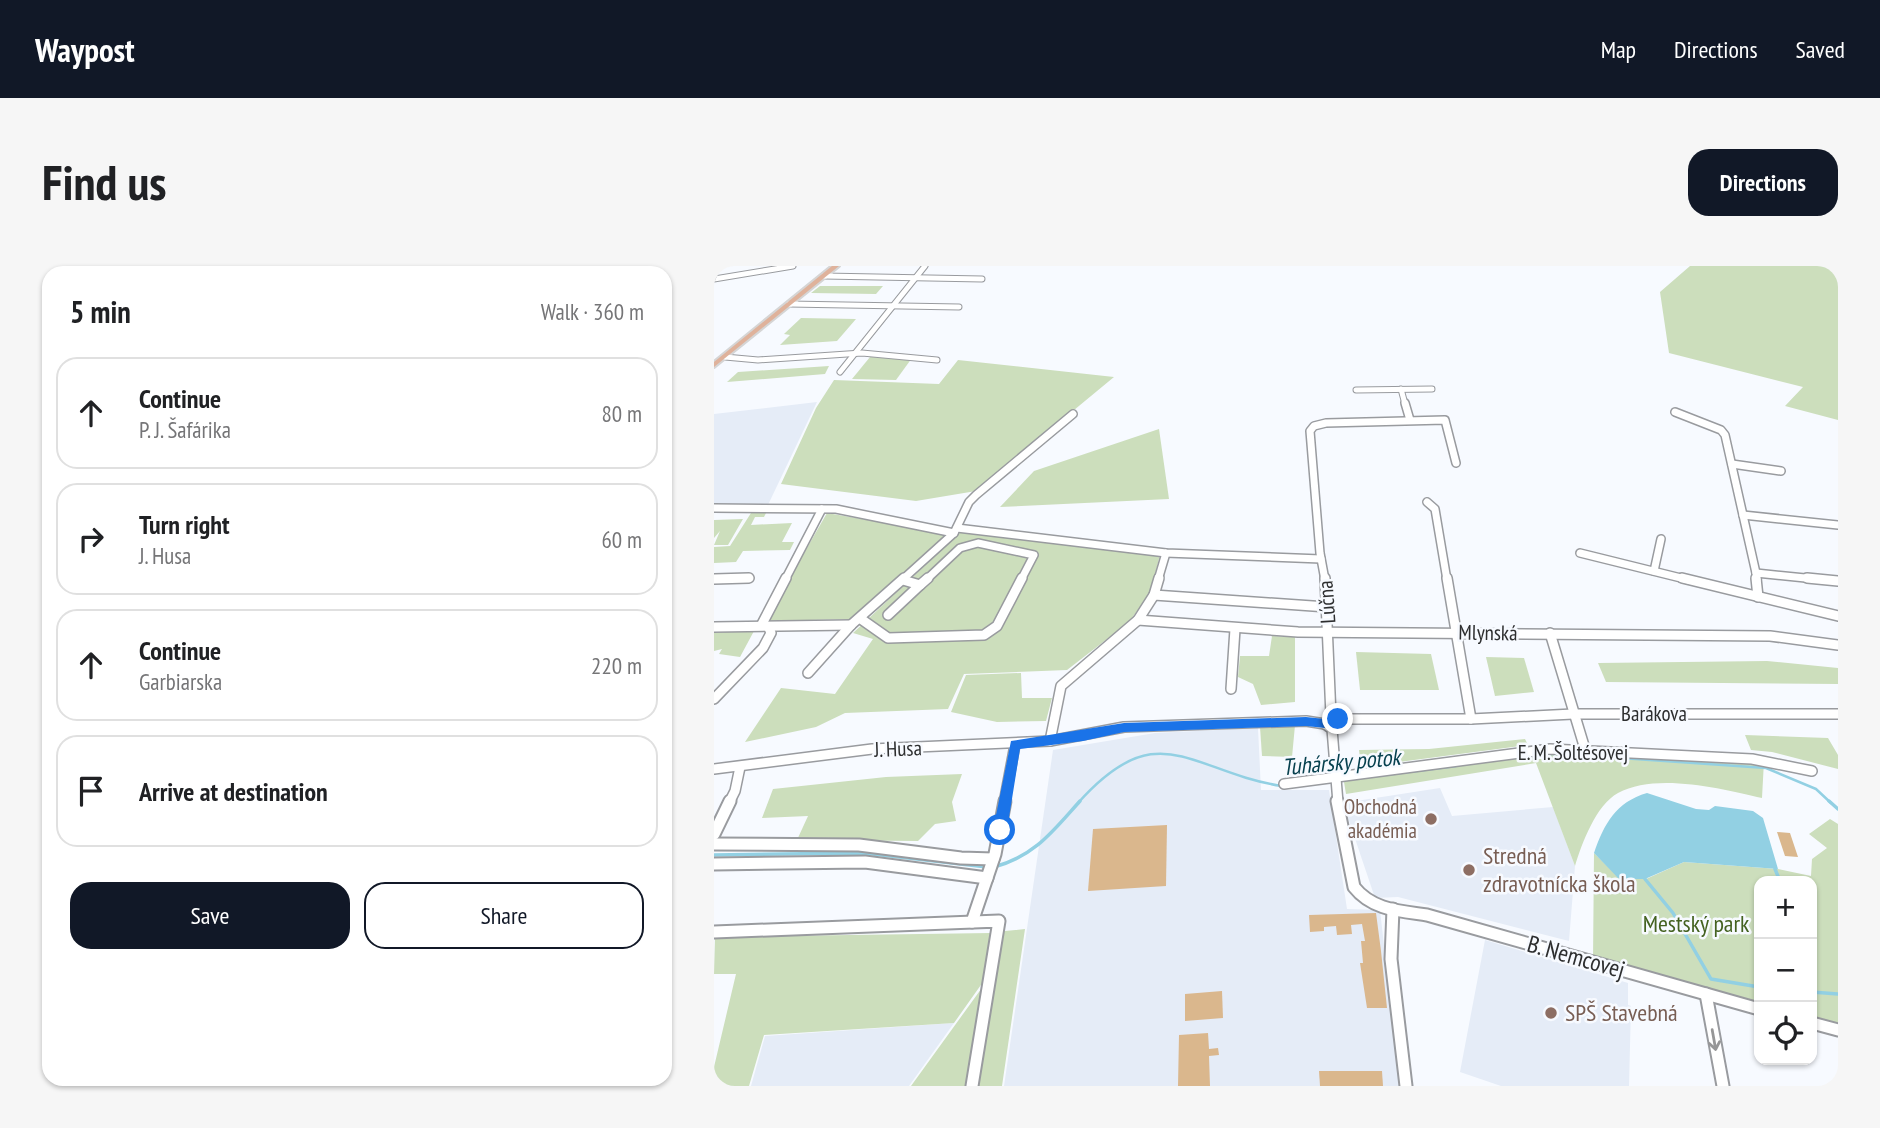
<!DOCTYPE html>
<meta charset="utf-8">
<style>
body{margin:0;font-family:"PT Sans Narrow",sans-serif;background:#f6f6f6;color:#202124}
.controls{position:absolute;right:21px;bottom:21px;display:grid;overflow:hidden;border-radius:14px;box-shadow:0 2px 5px #0004}
.controls button{width:63px;height:63px;display:grid;place-items:center;padding:0;border:0;border-bottom:2px solid #e0e0e0;background:#fff;color:#202124;font:35px sans-serif}
.stop{position:absolute;width:21px;height:21px;margin:-16px;border:5px solid #1a73e8;border-radius:50%;background:#fff}
.stop.end{background:#1a73e8;border-color:#fff;box-shadow:0 2px 7px #0008}
.list{margin:0;padding:0;list-style:none}
h2{display:flex;justify-content:space-between;align-items:center;height:91px;margin:0;padding:0 28px;font-size:30px}
h2 small{font-size:23px;font-weight:400;color:#757577}
.list li{display:grid;grid-template-columns:46px 1fr auto;gap:21px;align-items:center;box-sizing:border-box;height:112px;margin:0 14px 14px;padding:0 14px;border:2px solid #e0e0e0;border-radius:21px}
.list b{display:block;font-size:26px;white-space:nowrap}
.list p{margin:0;font-size:23px;white-space:nowrap;color:#757577}
.list em{font-size:23px;font-style:normal;color:#757577}
.actions{display:flex;gap:14px;padding:21px 28px}
.actions a{flex:1;padding:16px 0;border:2px solid #111827;border-radius:21px;text-align:center;font-size:24px;color:#111827}
.actions .main{background:#111827;color:#fff}
.icon{flex:none;width:38px;height:38px;fill:none;stroke:currentColor;stroke-width:2;stroke-linecap:round;stroke-linejoin:round}
.map{position:relative;flex:none;width:1124px;height:820px;overflow:hidden;border-radius:21px}
header{display:flex;align-items:center;gap:42px;box-sizing:border-box;height:98px;padding:0 35px;background:#111827;color:#fff}
header strong{font-size:33px}
nav{display:flex;gap:38px;margin-inline-start:auto;font-size:24px}
.intro{display:flex;align-items:center;justify-content:space-between;box-sizing:border-box;height:168px;padding:0 42px}
h1{margin:0;font-size:49px}
.button{padding:18px 32px;border-radius:21px;background:#111827;color:#fff;font-size:24px;font-weight:700}
main{display:flex;gap:42px;padding:0 42px}
aside{flex:1;background:#fff;border-radius:21px;box-shadow:0 2px 5px #0004}
.map>svg:first-child{display:block}
</style>
<header>
<strong>Waypost</strong>
<nav><a>Map</a><a>Directions</a><a>Saved</a></nav>
</header>
<div class="intro"><h1>Find us</h1><a class="button">Directions</a></div>
<main>
<aside>
<h2>5 min<small>Walk · 360 m</small></h2>
<ul class="list">
<li><svg class="icon" aria-label="ahead" viewBox="0 0 24 24"><path d="M12 20V5M6 11l6-6 6 6"/></svg><div><b>Continue</b><p>P. J. Šafárika</p></div><em>80 m</em></li>
<li><svg class="icon" aria-label="right" viewBox="0 0 24 24"><path d="M7 20v-9h11M14 6l5 5-5 5"/></svg><div><b>Turn right</b><p>J. Husa</p></div><em>60 m</em></li>
<li><svg class="icon" aria-label="ahead" viewBox="0 0 24 24"><path d="M12 20V5M6 11l6-6 6 6"/></svg><div><b>Continue</b><p>Garbiarska</p></div><em>220 m</em></li>
<li><svg class="icon" aria-label="arrive" viewBox="0 0 24 24"><path d="M6 21V4h12l-3 4 3 4H6"/></svg><div><b>Arrive at destination</b></div></li>
</ul>
<div class="actions"><a class="main">Save</a><a>Share</a></div>
</aside>
<div class="map">
<svg width="1124" height="820" viewBox="0 0 1124 820">
<rect width="100%" height="100%" fill="#f7faff"/>
<g fill="#e5ecf7">
<path d="M103 136 53 241H0V148Z"/>
<path d="M544 462 547 524H615L633 643 666 644 686 820H290L339 484 441 467Z"/>
<path d="M726 522 738 550 839 541 861 600 855 675 684 631 661 632 629 537Z"/>
<path d="M771 674 914 717V739L917 740 915 820H787L746 806Z"/>
<path d="M240 757 195 820H37L51 770Z"/>
</g>
<g fill="#ccdebc">
<path d="M976 0H1124V154L1071 140 1089 121 955 87 946 26Z"/>
<path d="M106 20H169L162 28 97 27Z"/>
<path d="M87 52 142 53 123 75 66 79 76 69 70 68Z"/>
<path d="M156 91 198 92 182 114 138 113Z"/>
<path d="M244 94 400 111 262 225 202 235 67 218 102 142 120 114 225 118Z"/>
<path d="M115 100 111 108 13 116 24 106Z"/>
<path d="M445 163 455 233 286 241 320 205Z"/>
<path d="M37 247H52L50 251H41L37 259 78 257 68 276H80L76 284 29 285 22 296 0 297V281L16 280Z"/>
<path d="M113 247 235 268 140 353 51 355Z"/>
<path d="M29 253 14 279H0L6 265 0 272V254Z"/>
<path d="M249 264 446 289 436 327 415 356 353 404 250 408 234 443 131 447 102 461 31 476 67 422 121 428 159 373 139 367Z"/>
<path d="M38 364 40 365 26 391 5 388 8 383 0 385V367Z"/>
<path d="M558 370 581 371V436L547 439 539 418 524 411 526 390H555Z"/>
<path d="M642 386 717 388 725 424H646Z"/>
<path d="M772 391 810 392 820 426 781 430Z"/>
<path d="M1053 395 1124 402V418L892 416 884 397Z"/>
<path d="M307 407 308 432H338L332 455 283 456 237 446 252 409Z"/>
<path d="M581 459 578 491 548 490 546 461Z"/>
<path d="M1031 469 1114 472 1124 489V503L1058 486 1037 484Z"/>
<path d="M811 473 814 479 647 501 645 484 715 483Z"/>
<path d="M833 483 1050 495 1048 532C1009 523 942 506 904 527 882 539 868 577 861 600L822 497 632 528 629 510Z"/>
<path d="M248 508 238 536 242 555 221 558 204 575 83 574 94 550 48 552 59 523 172 511Z"/>
<path d="M1116 553 1124 558V761L1098 754V615H1045V739L879 694 880 587 906 613H932L970 596 1064 603 1097 610 1098 593 1113 582 1095 568Z"/>
<path d="M311 663 288 820H197L270 719 281 666Z"/>
<path d="M277 667 269 716 240 757 50 769 35 820H0V801L22 708H0L1 671Z"/>
</g>
<path fill="#92d0e3" d="M933 527 982 543 995 544 1001 540 1039 545 1049 552 1064 603 970 596 931 613H905L880 587C890 558 902 536 933 527Z"/>
<g fill="none" stroke-linecap="round" stroke-linejoin="round">
<g stroke="#92d0e3" stroke-width="2.5">
<path d="M832 488H849"/>
<path d="M863 489 1052 502 1102 523 1117 537"/>
<path d="M599 518 742 500"/>
<path d="M364 537C445 446 476 506 568 520"/>
</g>
<g stroke="#92d0e3" stroke-width="3.5">
<path d="M1115 535 1124 543"/>
<path d="M0 589 150 587 273 601"/>
<path d="M280 601C321 590 339 565 366 535"/>
<path d="M1061 603 1066 615"/>
<path d="M931 613 959 647 997 713 1045 721"/>
<path d="M1098 716 1101 726"/>
<path d="M1098 726 1124 728"/>
</g>
</g>
<g fill="#dab78d">
<path d="M453 559 452 620 374 625 379 563Z"/>
<path d="M1063 566 1076 567 1084 591 1071 590Z"/>
<path d="M662 647 667 685 673 742H653L646 697H649L647 675H651L648 658 637 659 638 668 623 669 622 660 610 661V665L596 666 595 649Z"/>
<path d="M508 725 509 752 471 755V728Z"/>
<path d="M494 767 495 783 504 782 505 789 495 790 496 820H464L465 769Z"/>
<path d="M605 805H668L669 820H606Z"/>
</g>
<g fill="none" stroke-linecap="round" stroke-linejoin="round">
<g stroke="#999b9f" stroke-width="7">
<g id="minor-far3">
<path d="M110 10 268 13"/>
<path d="M0 13 79 0"/>
<path d="M75 38 245 41"/>
<path d="M11 91 44 94 148 87 223 94"/>
<path d="M126 106 211 0"/>
<path d="M687 123 691 138"/>
<path d="M642 124 718 123"/>
</g>
</g>
<g stroke="#999b9f" stroke-width="10">
<g id="minor-far2">
<path d="M691 137 696 154"/>
<path d="M961 146 1007 164 1011 169 1042 307"/>
<path d="M1018 198 1067 205"/>
<path d="M713 236 721 243 733 314"/>
<path d="M0 242 122 243 240 267"/>
<path d="M1029 249 1124 259"/>
<path d="M243 262 452 287 607 293"/>
<path d="M866 287 975 314"/>
<path d="M940 305 947 273"/>
<path d="M0 313 35 312"/>
<path d="M71 314 108 243"/>
<path d="M188 314 240 267 255 236 262 229 359 148"/>
<path d="M212 314 246 282 264 277 320 289 307 314"/>
<path d="M444 314 452 287"/>
<path d="M611 314 606 287 596 165 600 160 612 157 731 154 742 197"/>
<path d="M1043 314 1042 307 1111 314"/>
</g>
</g>
<g stroke="#999b9f" stroke-width="12">
<g id="minor-far1">
<path d="M611 312 617 450 611 458 618 463 624 537"/>
<path d="M733 312 757 453"/>
<path d="M968 312 1124 350"/>
<path d="M1042 312 1044 331"/>
<path d="M1093 312 1124 315"/>
<path d="M0 313 35 312"/>
<path d="M189 314 206 319 214 312"/>
<path d="M440 329 613 341"/>
<path d="M174 349 206 319"/>
<path d="M147 353 174 372 270 369 283 360 308 312"/>
<path d="M424 354 584 366 1056 370 1124 379"/>
<path d="M48 358 72 312"/>
<path d="M0 361 137 359"/>
<path d="M836 367 871 483"/>
<path d="M94 407 137 359 190 312"/>
<path d="M517 423 521 363"/>
<path d="M0 433 49 382 57 367 55 362"/>
<path d="M336 475 347 420 424 354 440 329 445 312"/>
<path d="M0 503 158 483 336 475 410 461 592 455 611 458 624 453H757L859 448H1124"/>
<path d="M570 518 836 483 1038 493 1098 505"/>
<path d="M15 537 21 525 26 501"/>
<path d="M290 537 301 479"/>
</g>
</g>
<g stroke="#999b9f" stroke-width="15">
<g id="minor">
<path d="M623 535 640 621C658 644 686 645 713 649L1045 743"/>
<path d="M0 568 16 535"/>
<path d="M0 578 145 579 247 592 279 593"/>
<path d="M0 598 151 596 273 612"/>
<path d="M679 643 677 693 692 820"/>
<path d="M258 656 281 588 291 535"/>
<path d="M0 666 285 655 258 820"/>
<path d="M992 728 1009 820"/>
<path d="M1098 757 1124 764"/>
</g>
</g>
<g stroke="#d5d5d5" stroke-width="4">
<path id="major" d="M118 0H125L0 101V96Z"/>
</g>
<use href="#minor-far3" stroke="#fff" stroke-width="5"/>
<use href="#minor-far2" stroke="#fff" stroke-width="7"/>
<use href="#minor-far1" stroke="#fff" stroke-width="9"/>
<use href="#minor" stroke="#fff" stroke-width="11"/>
<use href="#major" fill="#dfb29b" fill-rule="evenodd"/>
</g>
<defs><path id="oneway-shaft" d="M-6 0H5M1.5-3L5.5 0L1.5 3" fill="none" stroke-width="1.6" stroke-linecap="round" stroke-linejoin="round" transform="scale(1.75)"/></defs>
<use stroke="#969697" href="#oneway-shaft" transform="translate(1000 774) rotate(80)"/>
<path fill="#1a73e8" d="M624 448 629 453 628 456 611 462 592 460 410 466 369 475 306 483 293 564 286 570 279 564 297 475 410 457 592 451 611 453Z"/>
<g fill="#8d6e63" stroke="#f7faff" stroke-width="2.5">
<circle cx="717" cy="553" r="7"/>
<circle cx="755" cy="604" r="7"/>
<circle cx="837" cy="747" r="7"/>
</g>
<g text-anchor="middle" stroke-width="5" stroke-linejoin="round" paint-order="stroke">
<g font-size="21" fill="#2d2e2f" stroke="#f7faff">
<text transform="translate(613 336) rotate(-94)" y="7">Lúčna</text>
<text transform="translate(774 367) rotate(1)" y="7">Mlynská</text>
<text x="940" y="455">Barákova</text>
<text transform="translate(184 483) rotate(-2)" y="7">J. Husa</text>
<text x="859" y="494">E. M. Šoltésovej</text>
</g>
<g font-size="21" fill="#785e54" stroke="#f7faff" text-anchor="end">
<text x="703" y="548">Obchodná<tspan x="703" dy="24">akadémia</tspan></text>
</g>
<g font-size="23" font-style="italic" fill="#07414f" stroke="#f7faff">
<text transform="translate(627 496) rotate(-5)" y="8">Tuhársky potok</text>
</g>
<g font-size="24" fill="#785e54" stroke="#f7faff" text-anchor="start">
<text x="769" y="598">Stredná<tspan x="769" dy="28">zdravotnícka škola</tspan></text>
<text x="851" y="755">SPŠ Stavebná</text>
</g>
<g font-size="24" fill="#446221" stroke="#f7faff">
<text x="982" y="666">Mestský park</text>
</g>
<g font-size="24" fill="#2d2e2f" stroke="#f7faff">
<text transform="translate(862 691) rotate(16)" y="8">B. Nemcovej</text>
</g>
</g>
</svg>
<div class="controls">
<button>+</button>
<button>−</button>
<button><svg class="icon" aria-label="locate" viewBox="0 0 24 24"><circle cx="12" cy="12" r="6"/><path d="M12 2v4M12 18v4M2 12h4M18 12h4"/></svg></button>
</div>
<div class="stop" style="left:286px;top:564px"></div>
<div class="stop end" style="left:624px;top:453px"></div>
</div>
</main>
